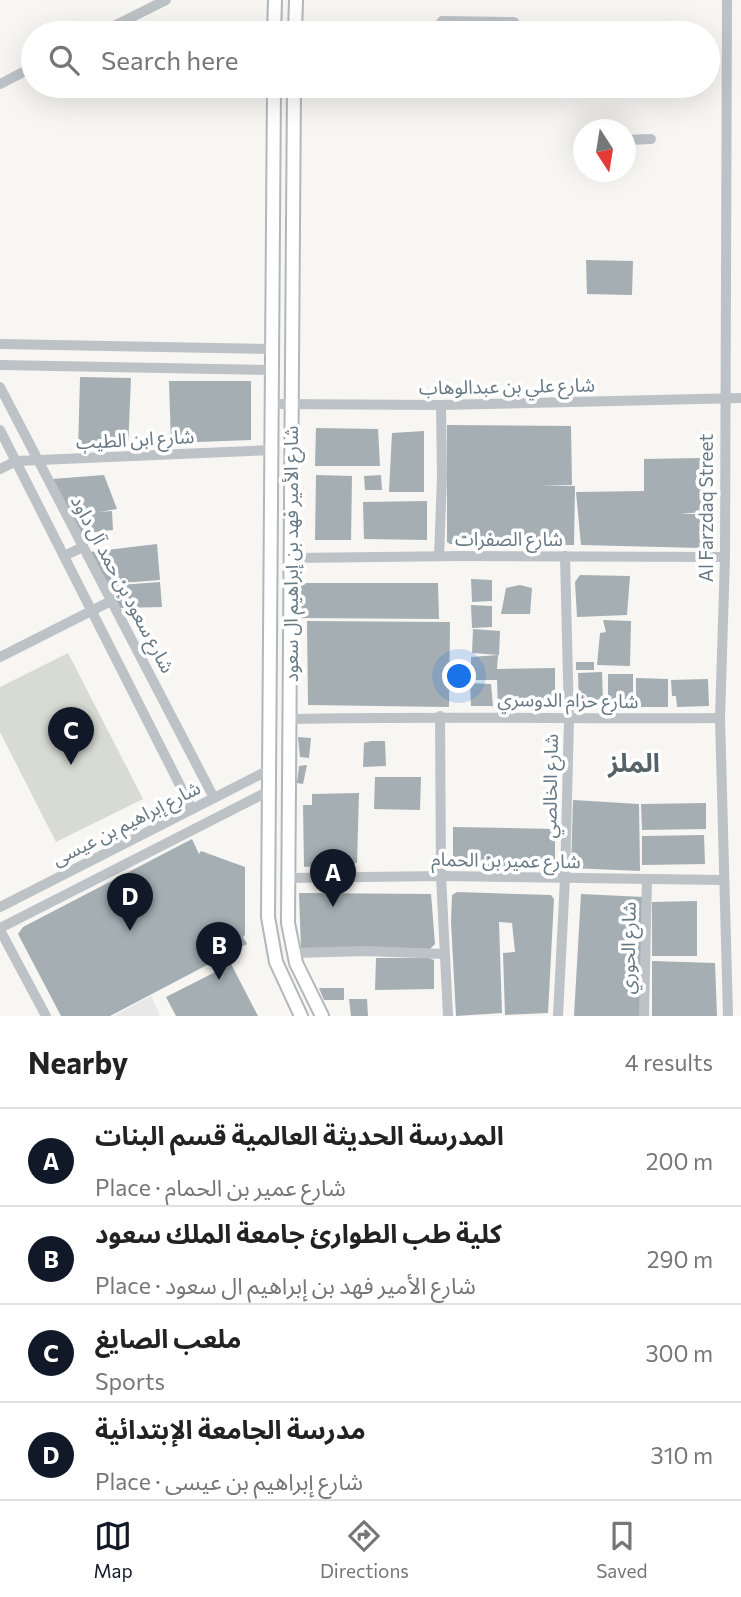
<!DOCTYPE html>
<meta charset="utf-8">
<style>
body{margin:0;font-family:Commissioner,"Noto Sans Arabic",sans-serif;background:#f2f2f2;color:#222}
.compass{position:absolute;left:573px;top:119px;width:63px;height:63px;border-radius:50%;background:#fff;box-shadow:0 7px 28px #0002;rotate:168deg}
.you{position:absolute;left:460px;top:677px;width:24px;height:24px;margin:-18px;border:5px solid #fff;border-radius:50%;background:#1a73e8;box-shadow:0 0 0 10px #1a73e833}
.badge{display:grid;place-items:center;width:46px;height:46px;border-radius:50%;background:#111827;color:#fff;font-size:23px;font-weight:700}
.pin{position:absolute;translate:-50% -58px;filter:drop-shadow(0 2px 4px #0008)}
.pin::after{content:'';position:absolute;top:37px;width:24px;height:21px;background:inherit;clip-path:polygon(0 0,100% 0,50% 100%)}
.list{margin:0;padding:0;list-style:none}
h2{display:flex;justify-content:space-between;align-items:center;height:91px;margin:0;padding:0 28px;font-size:30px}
h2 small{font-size:23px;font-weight:400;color:#767676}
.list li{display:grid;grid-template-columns:46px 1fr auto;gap:21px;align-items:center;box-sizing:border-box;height:98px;padding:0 28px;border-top:2px solid #e0e0e0}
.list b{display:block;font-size:26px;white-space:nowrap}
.list p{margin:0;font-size:23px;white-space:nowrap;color:#767676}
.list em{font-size:23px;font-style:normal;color:#767676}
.icon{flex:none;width:38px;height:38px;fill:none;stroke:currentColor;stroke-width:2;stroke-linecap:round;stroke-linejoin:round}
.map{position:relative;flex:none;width:741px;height:1016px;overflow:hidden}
.search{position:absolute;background:#fff;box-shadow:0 7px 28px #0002;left:21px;right:21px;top:21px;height:77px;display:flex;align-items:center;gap:18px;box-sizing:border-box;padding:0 24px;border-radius:38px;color:#767676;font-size:26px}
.sheet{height:483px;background:#fff}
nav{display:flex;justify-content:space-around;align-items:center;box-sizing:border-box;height:98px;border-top:2px solid #e0e0e0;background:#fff;font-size:19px;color:#767676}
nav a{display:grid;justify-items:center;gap:4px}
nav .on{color:#111827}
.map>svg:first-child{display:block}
</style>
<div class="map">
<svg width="741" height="1016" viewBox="0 0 741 1016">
<rect width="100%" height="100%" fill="#f7f6f3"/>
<path fill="#e7e8e7" d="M151 996 160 1015 158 1016H113Z"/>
<path fill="#d7dbd3" d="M68 653 143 799 56 842 0 732V687Z"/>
<g fill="#a4aeb3">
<path d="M586 260 633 261 632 295 587 294Z"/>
<path d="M80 377 131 378 128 449 78 452Z"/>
<path d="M169 381H251V440L171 443Z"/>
<path d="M447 425 571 426 572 485 539 486H575L574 545 450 544 447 542Z"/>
<path d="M316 428 378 429 380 466H315Z"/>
<path d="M424 431V492H389L392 433Z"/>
<path d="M700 458 702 512 680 514H702L701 548 581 545 576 492 644 491V459Z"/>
<path d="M104 475 117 509 99 512 112 511 113 530 78 534 52 479Z"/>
<path d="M316 475 352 476 351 540H315Z"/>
<path d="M381 475 382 490H365L364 476Z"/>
<path d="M427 501V540L364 539 363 502Z"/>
<path d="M157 544 160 580 108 584 90 552Z"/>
<path d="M580 575 630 576 627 615 577 617 575 582Z"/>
<path d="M471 579 492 580V601L472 602Z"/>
<path d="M160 582 162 607 118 608 107 586Z"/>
<path d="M299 583H438L439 619 300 618Z"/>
<path d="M520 585 532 588 530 614H501L506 588Z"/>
<path d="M471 605 492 606V627L472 628Z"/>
<path d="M603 620 631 621 630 666 597 665 600 633 606 632Z"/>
<path d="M307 621 450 622 449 707 308 705Z"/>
<path d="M473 629 500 631 499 655 472 653Z"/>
<path d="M498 655 497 669 555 668V708H498L497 680H471V657Z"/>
<rect x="576" y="662" width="18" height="8"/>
<path d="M602 672 603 703 579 704 578 673Z"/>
<path d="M608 674H633V710L608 711Z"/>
<path d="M636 678 668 679V707H636Z"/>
<path d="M708 679 709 706 677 707 676 696H672L671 680Z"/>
<path d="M470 683 491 684 493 706H471Z"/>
<path d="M298 737 311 738 309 758 300 757Z"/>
<path d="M371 741H385L386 766 363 767 364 743Z"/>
<path d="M307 765 303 784 297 783 299 766Z"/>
<path d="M375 777H421L420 810 374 809Z"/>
<path d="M359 793 357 863 304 867 303 805H312V794Z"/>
<path d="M573 800 639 804 640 871 571 868Z"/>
<path d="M706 803V829L642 830 641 804Z"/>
<path d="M453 827 555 829V864L552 869 457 868 453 862Z"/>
<path d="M704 835 705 864 642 865V836Z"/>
<path d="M192 839 199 854 201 851 245 867V935L243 937 247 944 110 1016H61L18 934 23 927Z"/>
<path d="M457 892 551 895 554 899 548 1013 505 1015 503 953 515 952 512 923 499 922 502 1013 456 1016 451 922 452 895Z"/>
<path d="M299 893 431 894 435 944 430 949H301Z"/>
<path d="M581 894 644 897 642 1016H574Z"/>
<path d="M697 901V956H652V902Z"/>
<path d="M376 958H429L434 960V989L375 990Z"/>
<path d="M652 961 715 963 717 1016H652Z"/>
<path d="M231 964 258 1016H176L166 997Z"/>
<path d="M319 988H344V1000H324Z"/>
<path d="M349 999H367L368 1016H351Z"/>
</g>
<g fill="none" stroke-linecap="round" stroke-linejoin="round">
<g stroke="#b1b7ba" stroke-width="16">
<g id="major">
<path d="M274 33 275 0"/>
<path d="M295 33 296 0"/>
<path d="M274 86 268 917 276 962 301 1016"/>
<path d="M294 86 288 923 296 963 322 1016"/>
</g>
</g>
<g stroke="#bdc2c6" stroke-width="10">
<path d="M727 0 725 557 720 718 728 1016"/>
<path d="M435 31 442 21 514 22"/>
<path d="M100 33 166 0"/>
<path d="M0 84 33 67"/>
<path d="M626 140 651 139"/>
<path d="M0 344 273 349"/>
<path d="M0 365 273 370"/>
<path d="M0 387 214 798"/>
<path d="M273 404 441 405 741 398"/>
<path d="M0 430 192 809"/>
<path d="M0 469 16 461 273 450"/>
<path d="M64 556 83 547"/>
<path d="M439 556 442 478 441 405"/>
<path d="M292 558 463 556 725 557"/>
<path d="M0 657 111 601"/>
<path d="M440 716 441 876 448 1016"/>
<path d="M290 719C433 716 576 719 720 718"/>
<path d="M288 878 441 876 723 880"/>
<path d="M0 907 269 770"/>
<path d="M0 928 269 791"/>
<path d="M0 930 46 1016"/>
<path d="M294 953 365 951 444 954"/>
<path d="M558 1016 565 878 569 719 565 556"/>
<path d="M644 1016 647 880"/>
</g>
<use href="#major" stroke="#fff" stroke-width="12"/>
</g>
<g text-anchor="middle" stroke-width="7" stroke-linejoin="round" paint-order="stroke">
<g font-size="19" fill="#667984" stroke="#fff">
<text transform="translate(507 386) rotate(-1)" y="7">شارع علي بن عبدالوهاب</text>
<text transform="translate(135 439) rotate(-3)" y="7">شارع ابن الطيب</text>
<text transform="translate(706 508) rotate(-90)" y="7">Al Farzdaq Street</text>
<text x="509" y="546">شارع الصفرات</text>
<text transform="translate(291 554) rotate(-90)" y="7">شارع الأمير فهد بن إبراهيم ال سعود</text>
<text transform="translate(123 584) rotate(62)" y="7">شارع سعود بن حمد آل داود</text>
<text transform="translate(568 700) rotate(1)" y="7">شارع حزام الدوسري</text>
<text transform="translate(550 786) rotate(-89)" y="7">شارع الخالصي</text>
<text transform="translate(126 823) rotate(-27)" y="7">شارع إبراهيم بن عيسى</text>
<text transform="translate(506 860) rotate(1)" y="7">شارع عمير بن الحمام</text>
<text transform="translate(628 948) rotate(-89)" y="7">شارع الحوري</text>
</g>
<g font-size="26" font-weight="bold" fill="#546269" stroke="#fff">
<text x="634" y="772">الملز</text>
</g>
</g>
</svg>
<svg class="compass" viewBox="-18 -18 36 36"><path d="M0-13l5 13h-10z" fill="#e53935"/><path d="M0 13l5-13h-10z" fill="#767676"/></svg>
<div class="you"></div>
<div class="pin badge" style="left:333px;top:907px">A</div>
<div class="pin badge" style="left:219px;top:980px">B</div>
<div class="pin badge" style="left:71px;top:765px">C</div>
<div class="pin badge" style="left:130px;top:931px">D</div>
<div class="search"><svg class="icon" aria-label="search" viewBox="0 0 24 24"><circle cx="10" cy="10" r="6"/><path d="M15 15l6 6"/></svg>Search here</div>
</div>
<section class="sheet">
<h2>Nearby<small>4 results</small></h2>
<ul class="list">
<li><span class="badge">A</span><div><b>المدرسة الحديثة العالمية قسم البنات</b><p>Place · شارع عمير بن الحمام</p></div><em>200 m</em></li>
<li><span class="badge">B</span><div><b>كلية طب الطوارئ جامعة الملك سعود</b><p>Place · شارع الأمير فهد بن إبراهيم ال سعود</p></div><em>290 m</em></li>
<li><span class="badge">C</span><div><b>ملعب الصايغ</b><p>Sports</p></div><em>300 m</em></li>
<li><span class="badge">D</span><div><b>مدرسة الجامعة الإبتدائية</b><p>Place · شارع إبراهيم بن عيسى</p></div><em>310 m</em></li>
</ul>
</section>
<nav>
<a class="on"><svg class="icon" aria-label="map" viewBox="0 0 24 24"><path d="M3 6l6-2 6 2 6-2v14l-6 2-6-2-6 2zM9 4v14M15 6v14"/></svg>Map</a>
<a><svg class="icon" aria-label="directions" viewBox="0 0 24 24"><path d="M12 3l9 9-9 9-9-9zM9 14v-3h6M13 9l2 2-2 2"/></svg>Directions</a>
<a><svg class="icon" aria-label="saved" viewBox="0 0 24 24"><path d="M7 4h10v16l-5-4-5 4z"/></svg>Saved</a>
</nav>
